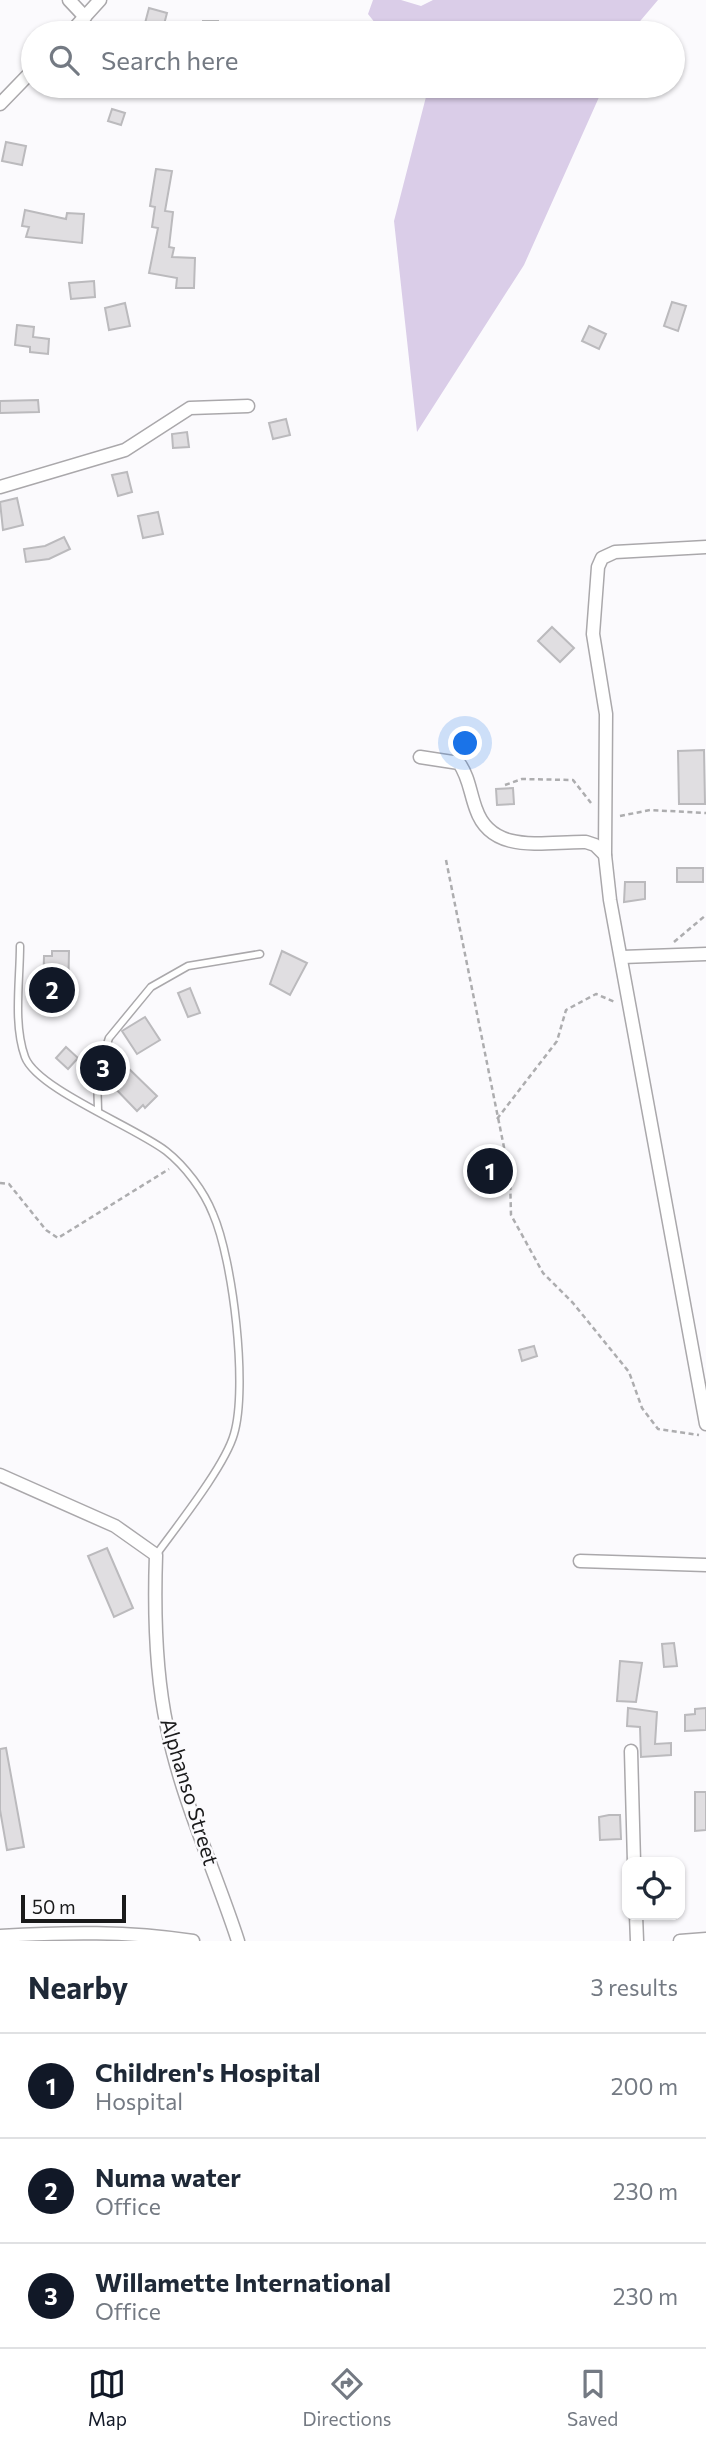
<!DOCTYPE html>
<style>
body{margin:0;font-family:Commissioner,sans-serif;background:#f6f6f7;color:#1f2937}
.controls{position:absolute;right:21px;bottom:21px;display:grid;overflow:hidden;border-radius:14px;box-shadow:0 2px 5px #0004}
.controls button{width:63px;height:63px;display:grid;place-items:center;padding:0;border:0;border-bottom:2px solid #e0e1e3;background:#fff;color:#1f2937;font:35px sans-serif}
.scale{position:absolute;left:21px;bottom:18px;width:105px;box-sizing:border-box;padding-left:7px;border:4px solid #1a1a1b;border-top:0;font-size:19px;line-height:24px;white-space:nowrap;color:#1a1a1b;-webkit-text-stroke:5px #fbfafd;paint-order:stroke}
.you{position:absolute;left:466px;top:744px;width:24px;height:24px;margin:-18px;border:5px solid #fff;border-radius:50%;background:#1a73e8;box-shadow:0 0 0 10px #1a73e833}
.badge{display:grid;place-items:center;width:46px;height:46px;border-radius:50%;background:#111827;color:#fff;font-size:23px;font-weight:700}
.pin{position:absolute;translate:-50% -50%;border:4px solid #fff;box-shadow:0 2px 7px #0006}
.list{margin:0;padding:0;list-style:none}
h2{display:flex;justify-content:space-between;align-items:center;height:91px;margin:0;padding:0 28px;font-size:30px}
h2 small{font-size:23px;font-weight:400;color:#747a83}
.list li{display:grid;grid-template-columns:46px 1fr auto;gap:21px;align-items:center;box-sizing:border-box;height:105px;padding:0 28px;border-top:2px solid #e0e1e3}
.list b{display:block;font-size:26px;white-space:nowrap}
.list p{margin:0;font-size:23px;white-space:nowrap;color:#747a83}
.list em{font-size:23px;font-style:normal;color:#747a83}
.icon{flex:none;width:38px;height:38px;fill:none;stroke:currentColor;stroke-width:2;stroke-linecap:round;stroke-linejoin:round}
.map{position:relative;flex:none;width:706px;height:1941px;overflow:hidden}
.search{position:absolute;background:#fff;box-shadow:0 2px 5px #0004;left:21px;right:21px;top:21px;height:77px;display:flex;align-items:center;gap:18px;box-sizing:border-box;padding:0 24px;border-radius:38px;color:#747a83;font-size:26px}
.sheet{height:406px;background:#fff}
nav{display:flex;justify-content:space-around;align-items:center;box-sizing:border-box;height:98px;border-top:2px solid #e0e1e3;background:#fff;font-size:19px;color:#747a83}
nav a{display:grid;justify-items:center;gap:4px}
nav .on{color:#111827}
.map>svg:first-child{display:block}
</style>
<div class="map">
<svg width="706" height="1941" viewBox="0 0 706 1941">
<rect width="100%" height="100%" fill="#fbfafd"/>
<g fill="#dacde8">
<path d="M373 0H401L421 6 433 0H658L630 33H383L368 14Z"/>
<path d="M422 86H604L524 265 417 432 394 221 427 93Z"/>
</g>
<g fill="#e0dee1" stroke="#bbbabd" stroke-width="2">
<path d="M149 8 167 13 162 32 144 27Z"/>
<path d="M203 21H218V33H202Z"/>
<path d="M112 109 125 113 121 125 108 121Z"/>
<path d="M6 142 26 146 22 165 2 161Z"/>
<path d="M156 169 172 171 165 211 173 212 169 247 174 248 172 257 195 258 194 288H176L177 278 149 273 158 228 152 227 155 207 150 206Z"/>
<path d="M25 210 66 219 67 213 84 214 82 243 26 237 29 227 22 226Z"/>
<path d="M94 281 95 297 71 299 69 283Z"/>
<path d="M672 302 686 306 678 331 664 326Z"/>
<path d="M125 303 130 326 109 330 105 308Z"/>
<path d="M17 325 34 327 33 337 49 339 48 354 30 352V347L15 345Z"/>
<path d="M589 326 606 334 599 349 582 341Z"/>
<path d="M38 400 39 412 0 413V401Z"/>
<path d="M286 419 290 435 273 439 269 423Z"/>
<path d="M187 432 189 447 173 448 172 434Z"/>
<path d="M127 472 132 492 118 496 112 475Z"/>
<path d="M17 498 23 525 3 530 0 502Z"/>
<path d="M158 512 163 534 143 538 138 516Z"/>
<path d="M64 537 70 549 49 559 26 562 24 549 45 546Z"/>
<path d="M552 627 574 648 560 662 538 641Z"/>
<path d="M704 750 705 804H679L678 751Z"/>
<path d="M513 788 514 804 497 805 496 789Z"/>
<rect x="677" y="868" width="26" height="14"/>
<path d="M625 882H645V899L624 902Z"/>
<path d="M52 951H69L68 999 51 998V995L43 994 44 956H52Z"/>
<path d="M282 951 307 963 290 995 270 984Z"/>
<path d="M190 988 200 1013 188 1017 178 993Z"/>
<path d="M145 1017 160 1040 137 1054 122 1031Z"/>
<path d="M66 1047 78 1058 68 1069 56 1058Z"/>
<path d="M123 1063 157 1096 145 1108 143 1105 137 1111 110 1083 115 1078 112 1075Z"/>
<path d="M534 1346 537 1356 522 1361 519 1350Z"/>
<path d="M107 1548 133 1608 114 1617 88 1556Z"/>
<path d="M674 1643 677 1666 664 1667 662 1644Z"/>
<path d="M620 1661 642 1663 636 1702 617 1701Z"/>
<path d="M628 1708 657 1712 655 1744 671 1743V1755L641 1757 640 1727 627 1726Z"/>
<path d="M706 1708V1730L685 1731V1715L695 1714V1709Z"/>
<path d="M6 1748 24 1847 7 1850 0 1810V1749Z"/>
<path d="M695 1792H706V1830L695 1831Z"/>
<path d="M609 1815H620L621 1839 600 1840 599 1817Z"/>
</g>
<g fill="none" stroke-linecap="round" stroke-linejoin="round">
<g stroke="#aaa8ab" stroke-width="9">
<g id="service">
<path d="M20 946C20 981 13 1024 25 1057 37 1089 135 1127 166 1151 185 1166 204 1191 213 1214 233 1260 248 1387 234 1434 225 1466 177 1526 156 1555"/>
<path d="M98 1110 97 1075 109 1038 151 987 188 966 260 954"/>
</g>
</g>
<g stroke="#aaa8ab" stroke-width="15">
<g id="minor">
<path d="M69 0 85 17"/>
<path d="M70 33 100 0"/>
<path d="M0 104 33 70"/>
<path d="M0 487 125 450 190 408 248 406"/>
<path d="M706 547 615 552 602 558 598 567 593 634 606 714 605 855 610 900 706 1424"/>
<path d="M420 757 459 763C469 777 470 793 476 809 492 856 546 841 586 842L595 845 605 855"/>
<path d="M622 957 706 954"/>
<path d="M0 1475 115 1526 156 1555C154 1612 155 1671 167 1727 182 1801 215 1870 238 1941"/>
<path d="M580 1561 706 1565"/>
<path d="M631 1751 634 1862"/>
<path d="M636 1915 637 1941"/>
<path d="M0 1936C66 1932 128 1931 193 1941"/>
<path d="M680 1941 706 1939"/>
</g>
</g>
<g stroke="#adadaf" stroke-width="2.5" stroke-dasharray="5 3.5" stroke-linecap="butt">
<path d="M505 785 522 779 573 780 591 803"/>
<path d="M620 816 650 810 706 813"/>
<path d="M446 860 510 1177 511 1215 543 1273 573 1303 629 1372 642 1408 658 1429 699 1435"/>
<path d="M674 942 706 915"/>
<path d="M497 1119 557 1041 566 1010 596 994 615 1002"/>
<path d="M0 1183 9 1184 46 1230 58 1238 169 1169"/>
</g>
<use href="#service" stroke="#fff" stroke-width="6"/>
<use href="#minor" stroke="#fff" stroke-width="12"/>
</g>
<g text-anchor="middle" stroke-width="5" stroke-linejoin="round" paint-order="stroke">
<g font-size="21" fill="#1a1a1b" stroke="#fbfafd">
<text transform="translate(189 1792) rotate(73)" y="7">Alphanso Street</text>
</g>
</g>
</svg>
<div class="controls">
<button><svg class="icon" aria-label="locate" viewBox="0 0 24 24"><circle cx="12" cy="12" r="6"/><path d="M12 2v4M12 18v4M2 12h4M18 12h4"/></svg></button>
</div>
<div class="scale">50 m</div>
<div class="you"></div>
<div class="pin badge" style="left:490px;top:1171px">1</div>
<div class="pin badge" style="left:52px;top:990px">2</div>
<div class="pin badge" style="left:103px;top:1068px">3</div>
<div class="search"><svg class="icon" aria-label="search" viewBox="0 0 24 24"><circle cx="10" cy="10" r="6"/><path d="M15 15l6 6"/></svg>Search here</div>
</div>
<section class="sheet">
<h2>Nearby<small>3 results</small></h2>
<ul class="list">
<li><span class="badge">1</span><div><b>Children's Hospital</b><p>Hospital</p></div><em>200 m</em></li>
<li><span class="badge">2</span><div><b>Numa water</b><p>Office</p></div><em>230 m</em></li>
<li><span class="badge">3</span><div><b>Willamette International</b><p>Office</p></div><em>230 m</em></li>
</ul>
</section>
<nav>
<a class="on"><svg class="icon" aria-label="map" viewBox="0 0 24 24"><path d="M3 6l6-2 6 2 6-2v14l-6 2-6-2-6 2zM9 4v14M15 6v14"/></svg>Map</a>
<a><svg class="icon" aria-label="directions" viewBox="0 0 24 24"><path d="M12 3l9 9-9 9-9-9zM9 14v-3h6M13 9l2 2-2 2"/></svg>Directions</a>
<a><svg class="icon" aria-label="saved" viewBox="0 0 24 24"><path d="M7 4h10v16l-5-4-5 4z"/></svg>Saved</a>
</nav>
